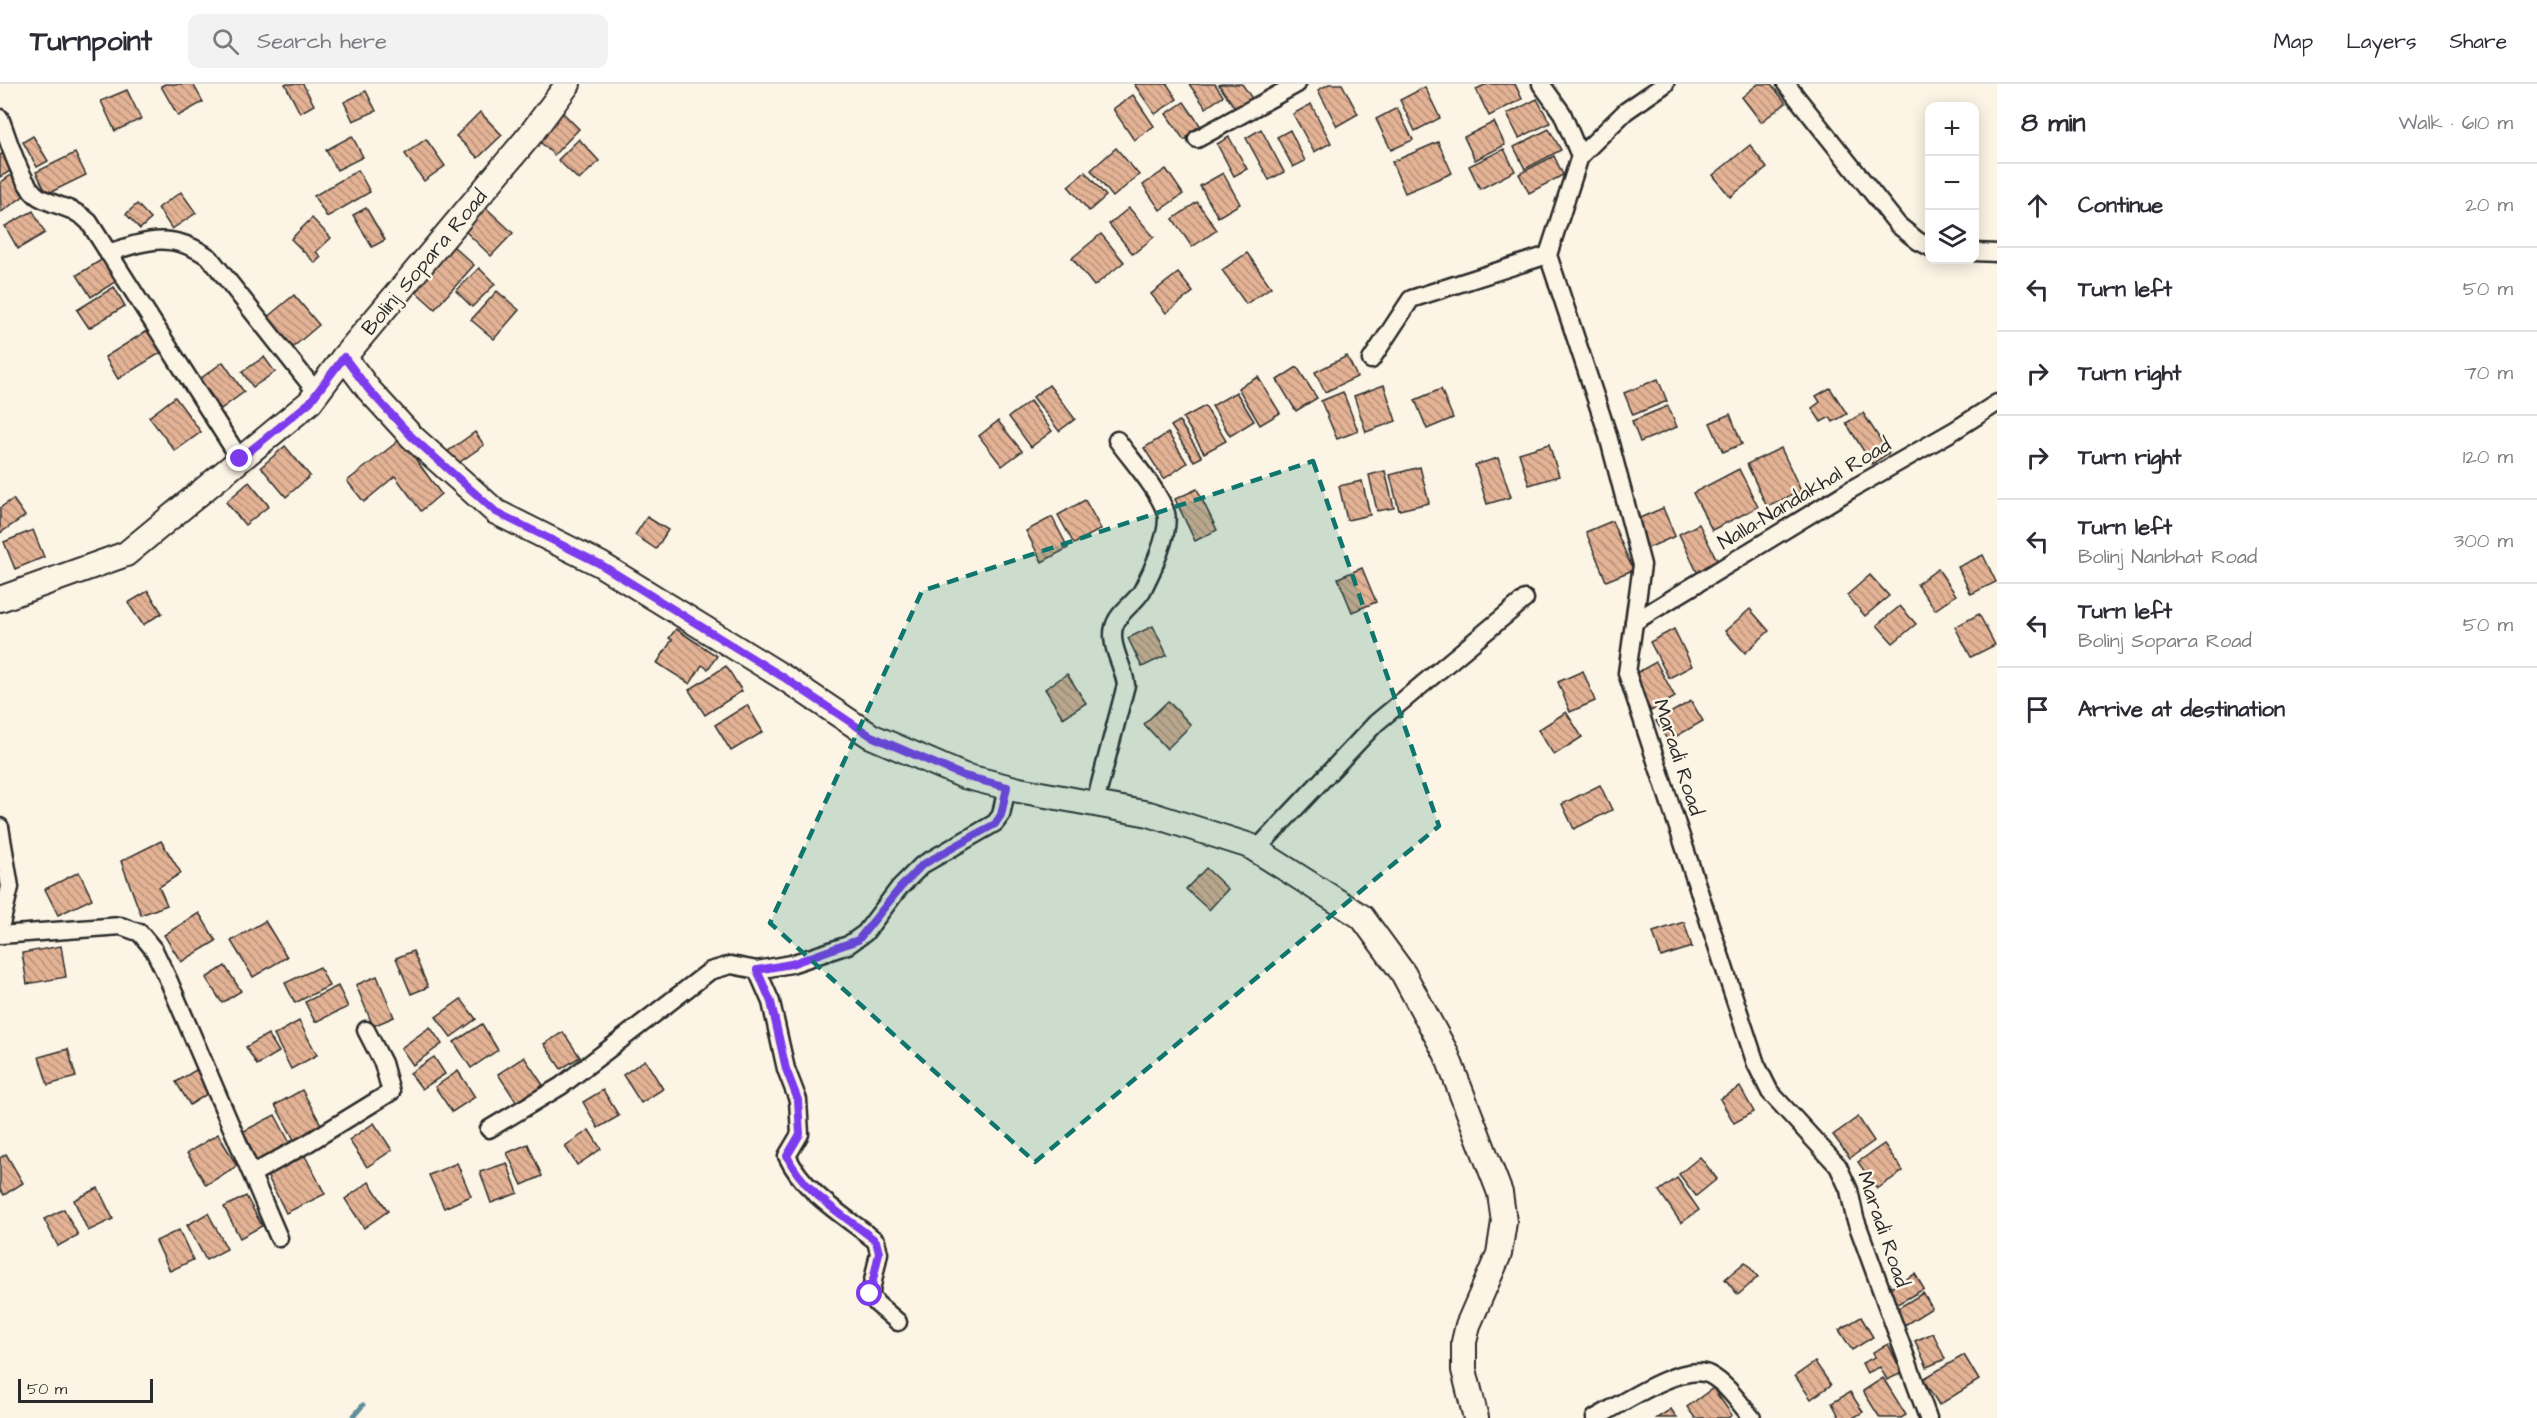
<!DOCTYPE html>
<meta charset="utf-8">
<style>
body{margin:0;font-family:"Architects Daughter",sans-serif;background:#f2f2f3;color:#2b2b33}
.controls{position:absolute;right:18px;top:18px;display:grid;overflow:hidden;border-radius:12px;box-shadow:0 3px 15px #0003}
.controls button{width:54px;height:54px;display:grid;place-items:center;padding:0;border:0;border-bottom:2px solid #e1e1e2;background:#fff;color:#2b2b33;font:30px sans-serif}
.scale{position:absolute;left:18px;bottom:15px;width:135px;box-sizing:border-box;padding-left:6px;border:3px solid #2b2b2b;border-top:0;font-size:16px;line-height:21px;white-space:nowrap;color:#2b2b2b;-webkit-text-stroke:4px #fcf5e5;paint-order:stroke}
.stop{position:absolute;width:18px;height:18px;margin:-14px;border:4px solid #7c3aed;border-radius:50%;background:#fff}
.stop.end{background:#7c3aed;border-color:#fff;box-shadow:0 2px 6px #0008}
.list{margin:0;padding:0;list-style:none}
h2{display:flex;justify-content:space-between;align-items:center;height:78px;margin:0;padding:0 24px;font-size:26px}
h2 small{font-size:20px;font-weight:400;color:#7c7c81}
.list li{display:grid;grid-template-columns:39px 1fr auto;gap:18px;align-items:center;box-sizing:border-box;height:84px;padding:0 24px;border-top:2px solid #e1e1e2}
.list b{display:block;font-size:22px;white-space:nowrap}
.list p{margin:0;font-size:20px;white-space:nowrap;color:#7c7c81}
.list em{font-size:20px;font-style:normal;color:#7c7c81}
.icon{flex:none;width:33px;height:33px;fill:none;stroke:currentColor;stroke-width:2;stroke-linecap:round;stroke-linejoin:round}
.map{position:relative;flex:none;width:1997px;height:1334px;overflow:hidden}
header{display:flex;align-items:center;gap:36px;box-sizing:border-box;height:84px;padding:0 30px;background:#fff;border-bottom:2px solid #e1e1e2}
header strong{font-size:28px}
nav{display:flex;gap:33px;margin-inline-start:auto;font-size:21px}
.search{width:420px;height:54px;background:#f2f2f3;display:flex;align-items:center;gap:15px;box-sizing:border-box;padding:0 21px;border-radius:12px;color:#7c7c81;font-size:22px}
main{display:flex}
aside{flex:1;background:#fff}
.map>svg:first-child{display:block}
</style>
<header>
<strong>Turnpoint</strong>
<div class="search"><svg class="icon" aria-label="search" viewBox="0 0 24 24"><circle cx="10" cy="10" r="6"/><path d="M15 15l6 6"/></svg>Search here</div>
<nav><a>Map</a><a>Layers</a><a>Share</a></nav>
</header>
<main>
<div class="map">
<svg width="1997" height="1334" viewBox="0 0 1997 1334">
<defs>
<pattern id="building-back-hatch" width="6" height="6" patternUnits="userSpaceOnUse" patternTransform="scale(1.5)"><rect width="6" height="6" fill="#e4b395"/><path d="M-1 5l2 2M0 0l6 6M5-1l2 2" fill="none" stroke="#b9927a"/></pattern>
</defs>
<rect width="100%" height="100%" fill="#fcf5e5"/>
<filter id="ink" filterUnits="userSpaceOnUse"><feTurbulence type="fractalNoise" baseFrequency=".0167" numOctaves="2"/><feDisplacementMap in="SourceGraphic" scale="12" xChannelSelector="R" yChannelSelector="G"/><feConvolveMatrix kernelMatrix="1 2 1 2 8 2 1 2 1" color-interpolation-filters="sRGB"/></filter>
<g filter="url(#ink)">
<g fill="none" stroke-linecap="round" stroke-linejoin="round">
<path stroke="#608e99" stroke-width="5" d="M352 1334 363 1321"/>
</g>
<g fill="url(#building-back-hatch)" stroke="#2b2b2b" stroke-width="1.5">
<path d="M165 0H193L203 18 178 32 161 2Z"/>
<path d="M285 0H303L314 21 300 29Z"/>
<path d="M1134 0H1167L1177 15 1155 30Z"/>
<path d="M1189 0H1215L1223 12 1206 24Z"/>
<path d="M1221 0H1242L1253 16 1237 27 1219 1Z"/>
<path d="M1329 0H1342L1358 30 1337 42 1318 6Z"/>
<path d="M1487 0H1515L1522 15 1489 32 1476 5Z"/>
<path d="M1758 0H1771L1786 19 1761 38 1742 13Z"/>
<path d="M1425 3 1440 34 1415 47 1400 16Z"/>
<path d="M127 6 141 35 115 47 101 17Z"/>
<path d="M366 7 376 27 353 37 344 18Z"/>
<path d="M1133 11 1154 42 1134 56 1113 25Z"/>
<path d="M1537 15 1550 39 1519 54 1507 30Z"/>
<path d="M1184 18 1202 44 1184 56 1166 30Z"/>
<path d="M1311 20 1331 59 1314 68 1293 30Z"/>
<path d="M1397 24 1413 56 1391 66 1376 35Z"/>
<path d="M480 28 502 51 478 74 456 52Z"/>
<path d="M563 29 579 45 554 71 537 55Z"/>
<path d="M1494 38 1505 61 1475 76 1464 53Z"/>
<path d="M1261 45 1284 88 1269 96 1246 54Z"/>
<path d="M1549 45 1561 66 1525 85 1514 63Z"/>
<path d="M1290 46 1305 77 1293 83 1277 53Z"/>
<path d="M33 52 48 77 37 83 23 58Z"/>
<path d="M352 52 363 73 337 86 326 66Z"/>
<path d="M1229 53 1247 85 1234 92 1217 60Z"/>
<path d="M426 55 445 82 424 97 405 70Z"/>
<path d="M579 55 599 77 579 96 558 76Z"/>
<path d="M1438 58 1452 89 1405 109 1392 78Z"/>
<path d="M1750 61 1767 84 1730 113 1713 91Z"/>
<path d="M1116 64 1139 91 1113 113 1091 86Z"/>
<path d="M1504 65 1515 87 1480 105 1469 82Z"/>
<path d="M7 67 17 83 0 93V71Z"/>
<path d="M75 69 86 91 47 110 36 88Z"/>
<path d="M1554 72 1563 91 1529 109 1519 90Z"/>
<path d="M1166 85 1183 110 1160 126 1143 101Z"/>
<path d="M358 86 370 108 327 133 314 112Z"/>
<path d="M1085 88 1106 112 1089 127 1068 102Z"/>
<path d="M14 89 28 109 1 128 0 99Z"/>
<path d="M1223 89 1240 120 1218 133 1200 102Z"/>
<path d="M181 108 196 129 172 145 158 124Z"/>
<path d="M1197 118 1217 146 1192 163 1173 135Z"/>
<path d="M137 120 151 135 140 145 126 130Z"/>
<path d="M483 121 513 149 491 172 462 144Z"/>
<path d="M366 124 385 156 372 163 353 131Z"/>
<path d="M1129 124 1154 153 1133 170 1109 140Z"/>
<path d="M33 127 45 149 18 165 5 142Z"/>
<path d="M312 134 331 154 316 168 321 173 315 179 291 155Z"/>
<path d="M1101 150 1124 178 1094 202 1072 174Z"/>
<path d="M453 162 474 181 435 225 414 206Z"/>
<path d="M1247 169 1271 203 1246 220 1222 186Z"/>
<path d="M106 173 120 195 91 213 77 191Z"/>
<path d="M479 184 495 200 472 223 456 207Z"/>
<path d="M1178 189 1193 208 1166 229 1151 210Z"/>
<path d="M114 203 125 222 89 244 77 226Z"/>
<path d="M497 207 519 226 494 255 471 236Z"/>
<path d="M294 211 319 241 292 264 266 234Z"/>
<path d="M148 246 162 268 118 295 105 273Z"/>
<path d="M1347 272 1357 293 1325 308 1315 288Z"/>
<path d="M264 273 275 288 253 303 242 288Z"/>
<path d="M223 278 244 308 221 325 200 295Z"/>
<path d="M1297 283 1317 314 1296 327 1277 296Z"/>
<path d="M1258 293 1280 329 1260 341 1238 304Z"/>
<path d="M1658 295 1667 317 1633 331 1624 309Z"/>
<path d="M1049 301 1075 335 1059 347 1033 313Z"/>
<path d="M1384 301 1396 337 1366 348 1354 312Z"/>
<path d="M1830 304 1847 330 1833 338 1830 333 1821 338 1812 324 1820 318 1816 312Z"/>
<path d="M1441 305 1453 334 1427 345 1415 316Z"/>
<path d="M1236 308 1254 337 1230 352 1212 322Z"/>
<path d="M1343 308 1358 347 1337 355 1321 317Z"/>
<path d="M175 313 201 348 175 367 149 333Z"/>
<path d="M1030 317 1052 347 1031 363 1009 333Z"/>
<path d="M1205 322 1226 357 1204 369 1183 334Z"/>
<path d="M1668 322 1677 343 1640 358 1632 337Z"/>
<path d="M1863 329 1889 369 1872 380 1846 339Z"/>
<path d="M1730 330 1742 360 1723 368 1710 339Z"/>
<path d="M998 337 1022 367 1002 382 979 352Z"/>
<path d="M1179 337 1202 373 1194 377 1171 342Z"/>
<path d="M475 348 484 361 457 380 447 368Z"/>
<path d="M1168 349 1187 379 1164 395 1144 364Z"/>
<path d="M401 355 441 410 421 427 395 392 364 418 347 397Z"/>
<path d="M1549 360 1559 392 1529 401 1519 369Z"/>
<path d="M285 362 310 392 286 413 261 383Z"/>
<path d="M1781 364 1801 407 1767 423 1747 380Z"/>
<path d="M1498 374 1511 413 1487 420 1475 381Z"/>
<path d="M1420 383 1429 419 1399 426 1390 391Z"/>
<path d="M1739 385 1758 423 1712 446 1693 409Z"/>
<path d="M1385 387 1394 424 1377 427 1369 391Z"/>
<path d="M1362 397 1370 431 1347 436 1339 402Z"/>
<path d="M249 398 269 422 245 441 226 418Z"/>
<path d="M1197 405 1217 446 1195 457 1175 415Z"/>
<path d="M13 415 25 432 0 449V424Z"/>
<path d="M1085 416 1101 445 1074 460 1058 431Z"/>
<path d="M1663 424 1675 452 1648 464 1635 436Z"/>
<path d="M647 433 668 446 656 465 635 451Z"/>
<path d="M1052 433 1068 464 1042 478 1026 447Z"/>
<path d="M1612 437 1633 486 1606 497 1586 448Z"/>
<path d="M1699 440 1719 480 1698 490 1679 450Z"/>
<path d="M33 446 44 473 15 485 4 458Z"/>
<path d="M1983 471 1996 498 1971 510 1958 483Z"/>
<path d="M1362 484 1376 518 1352 528 1338 494Z"/>
<path d="M1938 485 1956 511 1935 526 1917 500Z"/>
<path d="M1870 491 1889 512 1865 532 1847 511Z"/>
<path d="M148 507 162 529 143 541 128 519Z"/>
<path d="M1900 522 1916 540 1893 559 1877 541Z"/>
<path d="M1750 525 1769 547 1745 569 1725 547Z"/>
<path d="M1979 530 1995 561 1971 573 1955 543Z"/>
<path d="M1153 542 1167 571 1142 583 1128 554Z"/>
<path d="M676 545 717 572 708 585 702 581 690 600 657 579 672 556 669 554Z"/>
<path d="M1674 545 1692 582 1669 594 1650 558Z"/>
<path d="M1656 578 1675 613 1651 627 1631 592Z"/>
<path d="M726 582 742 607 705 631 689 606Z"/>
<path d="M1583 587 1595 617 1570 628 1558 598Z"/>
<path d="M1067 590 1086 619 1063 634 1045 605Z"/>
<path d="M1168 617 1191 641 1167 665 1144 640Z"/>
<path d="M1691 617 1703 637 1668 657 1656 637Z"/>
<path d="M747 621 763 648 731 667 715 641Z"/>
<path d="M1566 628 1582 653 1554 671 1538 646Z"/>
<path d="M1600 701 1612 726 1574 745 1562 720Z"/>
<path d="M161 757 181 789 159 803 167 821 141 831 121 777Z"/>
<path d="M1206 784 1228 805 1209 826 1186 805Z"/>
<path d="M79 788 92 815 58 831 45 805Z"/>
<path d="M199 829 216 857 181 878 164 851Z"/>
<path d="M265 837 287 873 253 893 231 857Z"/>
<path d="M1684 838 1692 863 1661 873 1653 848Z"/>
<path d="M61 862 66 893 27 900 22 869Z"/>
<path d="M413 867 428 903 411 910 396 874Z"/>
<path d="M225 882 241 907 222 919 206 894Z"/>
<path d="M320 883 329 902 295 919 285 899Z"/>
<path d="M377 892 394 933 373 942 356 901Z"/>
<path d="M338 902 348 923 315 938 305 918Z"/>
<path d="M461 915 476 935 451 953 436 933Z"/>
<path d="M299 937 317 971 291 985 274 951Z"/>
<path d="M482 940 498 966 471 984 454 958Z"/>
<path d="M430 943 442 960 413 981 401 964Z"/>
<path d="M563 948 580 973 561 985 544 960Z"/>
<path d="M268 950 279 968 257 981 246 963Z"/>
<path d="M68 965 76 993 48 1001 39 973Z"/>
<path d="M434 973 445 990 422 1005 410 989Z"/>
<path d="M524 973 543 1001 517 1019 498 990Z"/>
<path d="M645 976 663 1005 641 1019 623 991Z"/>
<path d="M199 984 213 1006 190 1021 176 998Z"/>
<path d="M458 987 475 1013 452 1028 435 1003Z"/>
<path d="M1740 1003 1754 1028 1734 1039 1720 1015Z"/>
<path d="M302 1006 323 1044 296 1059 275 1021Z"/>
<path d="M603 1006 619 1032 598 1044 583 1018Z"/>
<path d="M275 1031 292 1063 257 1081 240 1049Z"/>
<path d="M1858 1033 1874 1057 1850 1074 1833 1051Z"/>
<path d="M374 1039 392 1066 367 1083 349 1056Z"/>
<path d="M589 1046 601 1065 577 1081 565 1062Z"/>
<path d="M218 1050 237 1082 206 1101 187 1069Z"/>
<path d="M528 1060 542 1092 522 1101 507 1069Z"/>
<path d="M1884 1060 1903 1087 1877 1105 1858 1078Z"/>
<path d="M6 1070 23 1099 4 1111 0 1105V1074Z"/>
<path d="M305 1072 325 1110 286 1129 267 1091Z"/>
<path d="M1700 1073 1717 1095 1696 1112 1679 1090Z"/>
<path d="M457 1079 471 1112 444 1124 429 1091Z"/>
<path d="M507 1079 518 1109 491 1119 480 1088Z"/>
<path d="M1677 1094 1699 1126 1681 1139 1659 1107Z"/>
<path d="M369 1098 388 1127 364 1144 345 1115Z"/>
<path d="M98 1104 113 1135 88 1147 74 1116Z"/>
<path d="M246 1112 262 1142 240 1154 224 1123Z"/>
<path d="M64 1125 78 1151 58 1162 44 1135Z"/>
<path d="M208 1129 227 1165 206 1176 187 1141Z"/>
<path d="M179 1146 193 1176 170 1187 156 1157Z"/>
<path d="M1745 1178 1758 1193 1738 1211 1725 1195Z"/>
<path d="M1915 1190 1924 1205 1892 1223 1883 1208Z"/>
<path d="M1923 1209 1932 1224 1905 1241 1895 1226Z"/>
<path d="M1861 1233 1873 1253 1852 1266 1839 1246Z"/>
<path d="M1933 1249 1945 1275 1927 1283 1915 1257Z"/>
<path d="M1888 1260 1902 1289 1887 1296 1880 1283 1867 1289 1862 1279 1875 1273 1873 1268Z"/>
<path d="M1964 1271 1979 1296 1939 1321 1923 1295Z"/>
<path d="M1815 1278 1831 1301 1811 1315 1795 1292Z"/>
<path d="M1883 1294 1906 1331 1901 1334H1880L1863 1307Z"/>
<path d="M1713 1304 1732 1331 1728 1334H1695L1687 1323Z"/>
<path d="M1850 1308 1863 1328 1853 1334H1840L1832 1319Z"/>
<path d="M1671 1325 1677 1334H1657Z"/>
</g>
<g fill="none" stroke-linecap="round" stroke-linejoin="round">
<g stroke="#2b2b2b" stroke-width="21">
<g id="street">
<path d="M1541 0 1562 29 1580 72 1548 171 1607 348 1642 481 1627 589 1756 980 1770 1008 1838 1082 1849 1106 1855 1134 1928 1334"/>
<path d="M1786 0 1898 141 1918 157 1930 163"/>
<path d="M0 34C8 54 21 102 39 113 57 123 74 123 89 138L240 375"/>
<path d="M1197 55 1297 0"/>
<path d="M1580 72 1626 27 1665 0"/>
<path d="M1974 168 1997 169"/>
<path d="M108 169C148 156 173 147 210 174L317 309"/>
<path d="M1371 276 1411 215 1548 171"/>
<path d="M1634 538 1850 406 1955 346 1997 319"/>
<path d="M1095 719 1126 601C1124 582 1109 562 1114 543 1118 528 1134 520 1142 507 1151 490 1171 447 1166 429 1158 405 1132 377 1117 356"/>
<path d="M0 743 10 803 0 844"/>
<path d="M1256 766 1376 639 1525 515"/>
<path d="M0 851 121 842 140 849 154 866 168 895 279 1154"/>
<path d="M757 886 771 918 786 985 798 1016 800 1050 787 1072C804 1109 845 1132 876 1157L879 1169 870 1211 877 1220 898 1238"/>
<path d="M489 1045 561 1002 710 887 731 881 757 886 791 880 848 861 865 849 899 804 922 781 995 739 1001 731 1007 703"/>
<path d="M252 1090 308 1059 391 1008 383 979 366 946"/>
<path d="M1595 1334C1620 1321 1683 1277 1710 1291 1727 1300 1740 1320 1752 1334"/>
</g>
</g>
<g stroke="#2b2b2b" stroke-width="28">
<g id="secondary">
<path d="M344 273 369 306 412 353 496 428 600 480 783 593 871 652 964 692 1019 706 1149 730 1250 762 1362 833 1403 889 1446 969 1500 1109 1504 1138 1499 1170 1468 1241 1464 1258V1286L1476 1334"/>
<path d="M0 515 126 470 310 318 344 273 530 51 568 0"/>
</g>
</g>
<use href="#street" stroke="#fcf5e5" stroke-width="16"/>
<use href="#secondary" stroke="#fcf5e5" stroke-width="24"/>
</g>
</g>
<g fill="none" stroke-linecap="round" stroke-linejoin="round" filter="url(#ink)">
<path stroke="#7c3aed" stroke-width="8" d="M240 375 310 318 344 273 369 306 412 353 496 428 600 480 783 593 871 652 964 692 1007 703 1001 731 995 740 922 781 900 804 858 856 791 880 757 886 771 918 786 985 798 1016 800 1050 787 1072C804 1109 845 1132 876 1157L879 1169 870 1210"/>
</g>
<path fill="#0f766e" fill-opacity="0.2" stroke="#0f766e" stroke-width="4.5" stroke-dasharray="12 8" stroke-linejoin="round" d="M1313 377 1439 742 1035 1078 770 839 922 507Z"/>
<g text-anchor="middle" stroke-width="5" stroke-linejoin="round" paint-order="stroke">
<g font-size="21" fill="#2b2b2b" stroke="#fcf5e5">
<text transform="translate(424 178) rotate(-50)" y="7">Bolinj Sopara Road</text>
<text transform="translate(1804 409) rotate(-31)" y="7">Nalla-Nandakhal Road</text>
<text transform="translate(1679 673) rotate(72)" y="7">Maradi Road</text>
<text transform="translate(1884 1145) rotate(71)" y="7">Maradi Road</text>
</g>
</g>
</svg>
<div class="controls">
<button>+</button>
<button>−</button>
<button><svg class="icon" aria-label="layers" viewBox="0 0 24 24"><path d="M12 4l9 5-9 5-9-5zM3 14l9 5 9-5"/></svg></button>
</div>
<div class="scale">50 m</div>
<div class="stop" style="left:870px;top:1210px"></div>
<div class="stop end" style="left:240px;top:375px"></div>
</div>
<aside>
<h2>8 min<small>Walk · 610 m</small></h2>
<ul class="list">
<li><svg class="icon" aria-label="ahead" viewBox="0 0 24 24"><path d="M12 20V5M6 11l6-6 6 6"/></svg><div><b>Continue</b></div><em>20 m</em></li>
<li><svg class="icon" aria-label="left" viewBox="0 0 24 24"><path d="M17 20v-9H6M10 6l-5 5 5 5"/></svg><div><b>Turn left</b></div><em>50 m</em></li>
<li><svg class="icon" aria-label="right" viewBox="0 0 24 24"><path d="M7 20v-9h11M14 6l5 5-5 5"/></svg><div><b>Turn right</b></div><em>70 m</em></li>
<li><svg class="icon" aria-label="right" viewBox="0 0 24 24"><path d="M7 20v-9h11M14 6l5 5-5 5"/></svg><div><b>Turn right</b></div><em>120 m</em></li>
<li><svg class="icon" aria-label="left" viewBox="0 0 24 24"><path d="M17 20v-9H6M10 6l-5 5 5 5"/></svg><div><b>Turn left</b><p>Bolinj Nanbhat Road</p></div><em>300 m</em></li>
<li><svg class="icon" aria-label="left" viewBox="0 0 24 24"><path d="M17 20v-9H6M10 6l-5 5 5 5"/></svg><div><b>Turn left</b><p>Bolinj Sopara Road</p></div><em>50 m</em></li>
<li><svg class="icon" aria-label="arrive" viewBox="0 0 24 24"><path d="M6 21V4h12l-3 4 3 4H6"/></svg><div><b>Arrive at destination</b></div></li>
</ul>
</aside>
</main>
